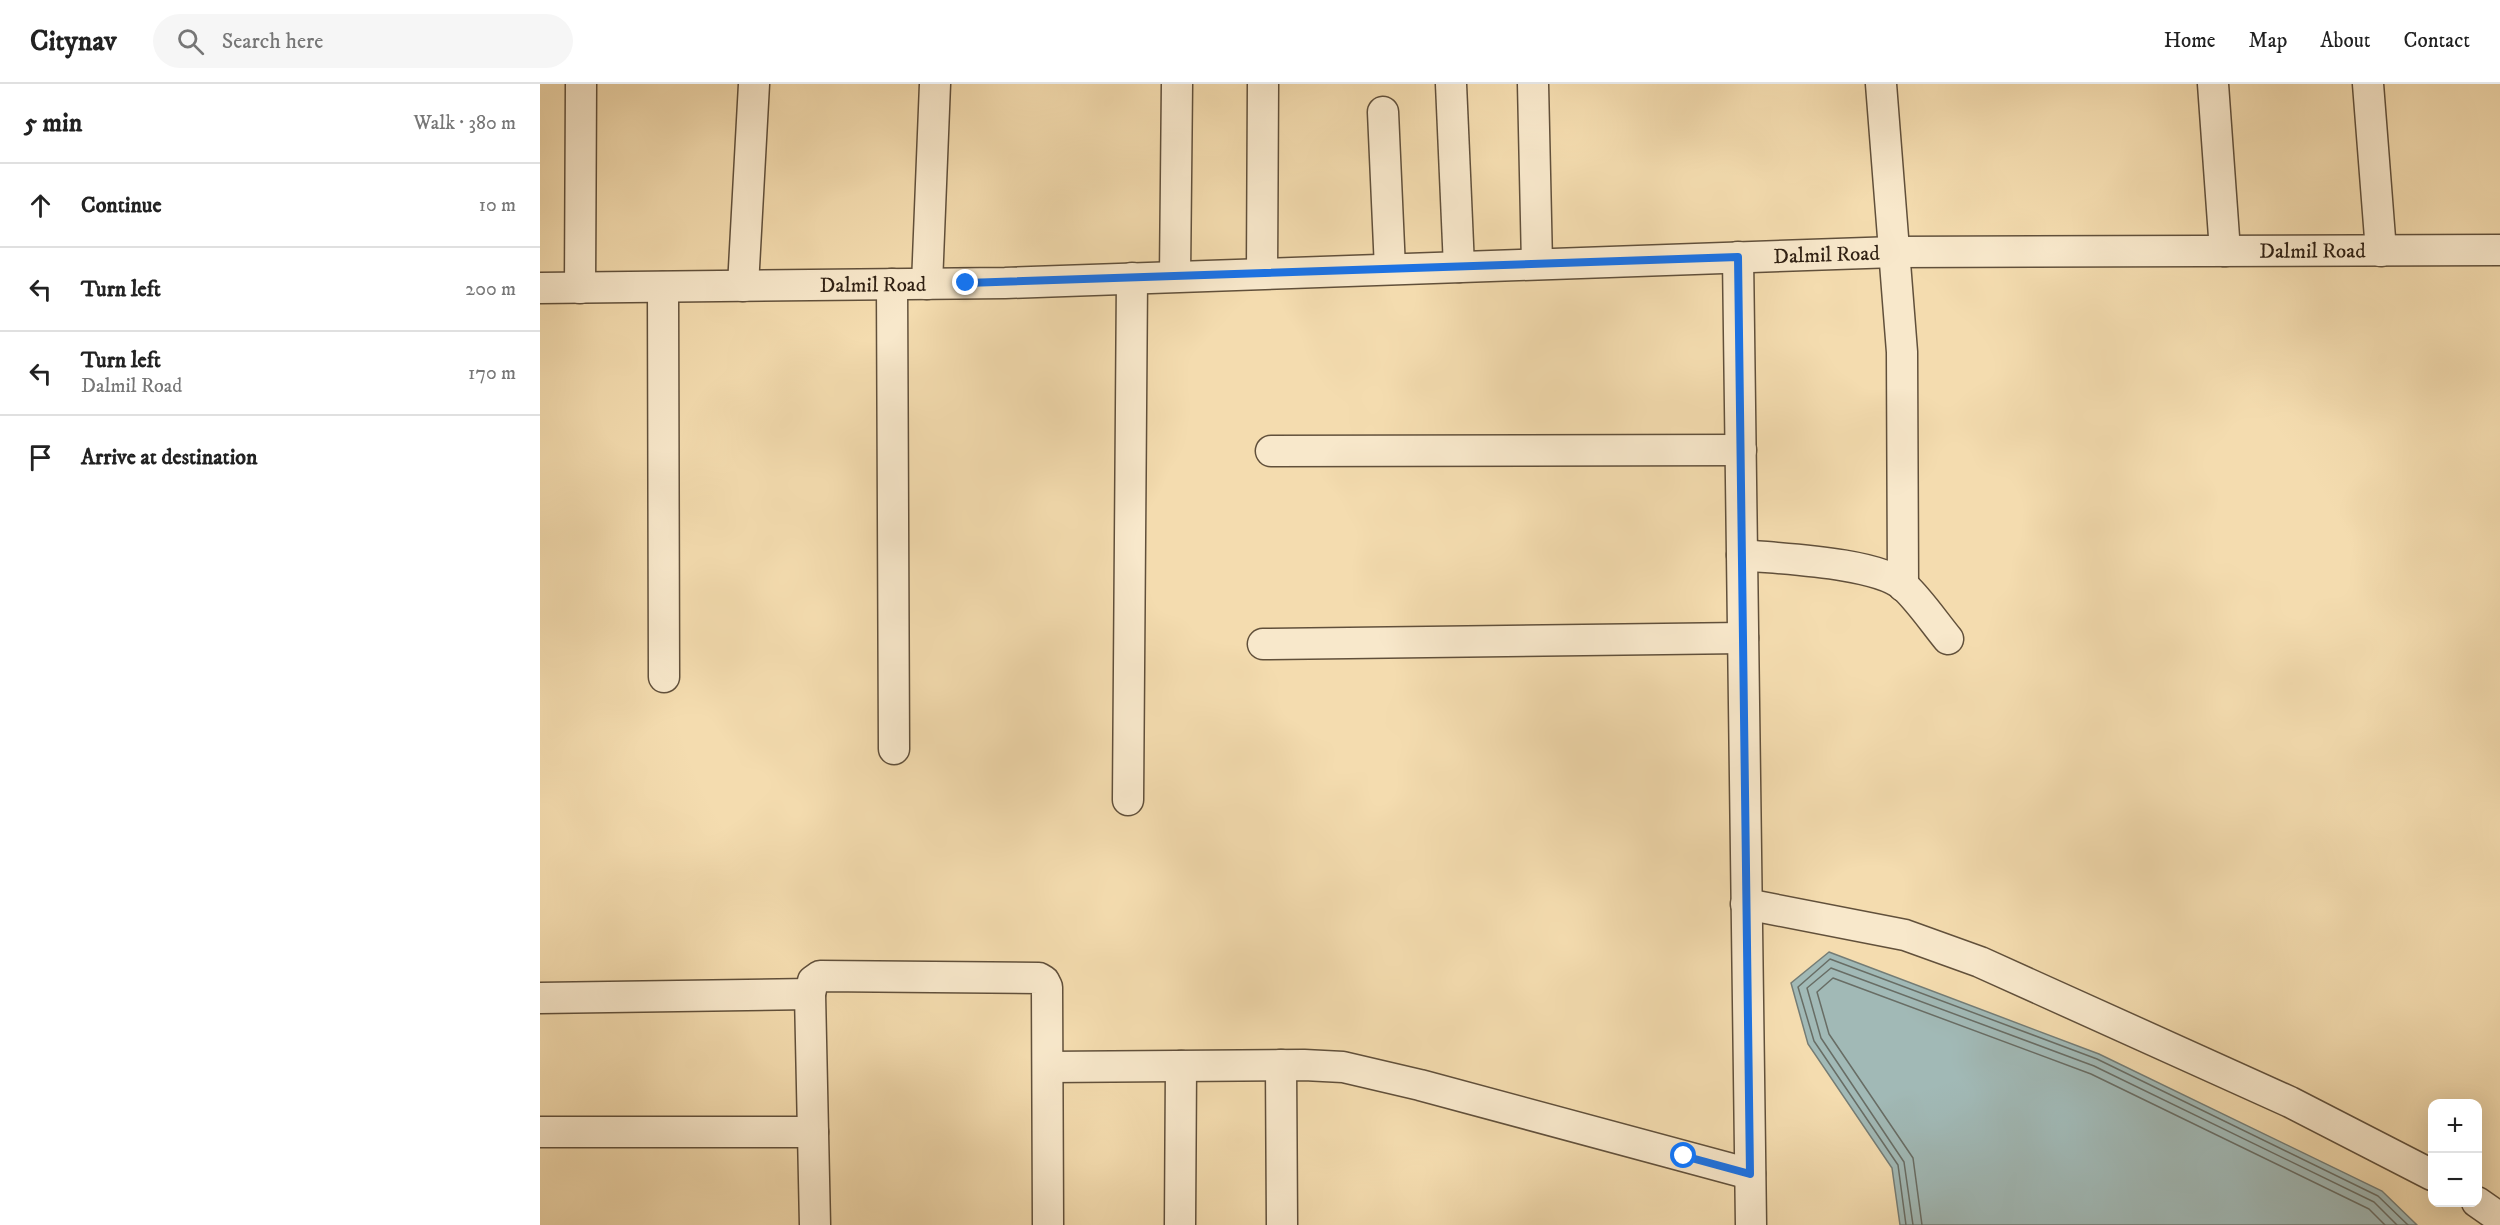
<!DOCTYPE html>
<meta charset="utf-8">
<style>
body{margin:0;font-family:"IM FELL DW Pica",serif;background:#f6f6f6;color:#222}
.controls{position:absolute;right:18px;bottom:18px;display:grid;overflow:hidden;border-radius:12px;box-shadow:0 6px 24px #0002}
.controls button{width:54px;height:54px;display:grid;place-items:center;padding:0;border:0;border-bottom:2px solid #e0e0e0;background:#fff;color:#222;font:30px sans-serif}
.stop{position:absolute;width:18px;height:18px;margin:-14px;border:4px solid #1a73e8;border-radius:50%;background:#fff}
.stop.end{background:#1a73e8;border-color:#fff;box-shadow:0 2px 6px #0008}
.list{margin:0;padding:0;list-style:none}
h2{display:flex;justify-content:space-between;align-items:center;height:78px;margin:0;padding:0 24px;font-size:26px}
h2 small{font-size:20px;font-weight:400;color:#767676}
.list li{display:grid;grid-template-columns:39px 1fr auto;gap:18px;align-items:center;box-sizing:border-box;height:84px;padding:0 24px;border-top:2px solid #e0e0e0}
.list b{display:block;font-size:22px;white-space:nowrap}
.list p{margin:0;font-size:20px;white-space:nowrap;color:#767676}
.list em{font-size:20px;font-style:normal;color:#767676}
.icon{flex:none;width:33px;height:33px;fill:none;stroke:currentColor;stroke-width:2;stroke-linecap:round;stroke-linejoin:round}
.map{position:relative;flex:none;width:1960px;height:1141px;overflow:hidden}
header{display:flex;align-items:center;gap:36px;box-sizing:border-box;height:84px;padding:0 30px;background:#fff;border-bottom:2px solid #e0e0e0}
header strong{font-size:28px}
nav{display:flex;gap:33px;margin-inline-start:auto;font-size:21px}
.search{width:420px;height:54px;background:#f6f6f6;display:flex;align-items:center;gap:15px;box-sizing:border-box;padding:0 21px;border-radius:33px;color:#767676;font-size:22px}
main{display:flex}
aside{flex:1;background:#fff}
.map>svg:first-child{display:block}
</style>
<header>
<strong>Citynav</strong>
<div class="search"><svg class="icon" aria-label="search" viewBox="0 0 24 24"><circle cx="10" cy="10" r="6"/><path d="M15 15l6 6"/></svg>Search here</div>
<nav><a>Home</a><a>Map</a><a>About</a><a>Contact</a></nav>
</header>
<main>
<aside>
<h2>5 min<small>Walk · 380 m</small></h2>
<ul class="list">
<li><svg class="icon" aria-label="ahead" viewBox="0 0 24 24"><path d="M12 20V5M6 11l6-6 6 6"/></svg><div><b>Continue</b></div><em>10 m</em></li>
<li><svg class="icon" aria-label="left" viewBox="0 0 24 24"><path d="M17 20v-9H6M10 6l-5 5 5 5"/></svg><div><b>Turn left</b></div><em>200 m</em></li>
<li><svg class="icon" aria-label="left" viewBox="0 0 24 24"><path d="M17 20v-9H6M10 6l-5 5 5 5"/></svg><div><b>Turn left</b><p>Dalmil Road</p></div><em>170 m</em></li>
<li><svg class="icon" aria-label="arrive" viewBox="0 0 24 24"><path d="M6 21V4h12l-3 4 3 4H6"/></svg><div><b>Arrive at destination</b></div></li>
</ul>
</aside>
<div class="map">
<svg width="1960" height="1141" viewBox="0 0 1960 1141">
<rect width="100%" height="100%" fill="#f4dcaf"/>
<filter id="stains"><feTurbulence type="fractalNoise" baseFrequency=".00333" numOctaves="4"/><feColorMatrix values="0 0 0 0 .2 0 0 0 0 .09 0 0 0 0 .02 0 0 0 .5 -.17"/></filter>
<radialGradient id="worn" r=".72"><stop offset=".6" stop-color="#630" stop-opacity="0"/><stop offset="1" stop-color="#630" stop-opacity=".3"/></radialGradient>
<path fill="#a1b9b6" stroke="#747c75" stroke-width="1.5" d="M1289 868 1559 970 1842 1107 1877 1141H1360L1352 1084 1268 960 1251 899Z"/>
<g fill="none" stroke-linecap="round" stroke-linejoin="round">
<g stroke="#686d65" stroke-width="1.5">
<path d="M1366 1141 1358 1081 1274 957 1258 903 1290 875 1557 975 1838 1112 1868 1141"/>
<path d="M1373 1141 1364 1078 1281 954 1267 904 1291 884 1554 982 1834 1118 1857 1141"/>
<path d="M1382 1141 1373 1074 1289 950 1277 908 1293 894 1551 990 1829 1125 1845 1141"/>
</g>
<g stroke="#61503b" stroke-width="33">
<g id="minor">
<path d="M911 0 919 183"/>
<path d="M993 0 997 180"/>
<path d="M1341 0 1362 268 1363 502"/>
<path d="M1673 0 1685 167"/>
<path d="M1828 0 1841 167"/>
<path d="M843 28 850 185"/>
<path d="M1198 173 1211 1141"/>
<path d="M722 189 723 0"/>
<path d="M635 192 637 0"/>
<path d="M352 200 354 665"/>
<path d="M387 200 395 0"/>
<path d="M203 202 214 0"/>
<path d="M123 203 124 593"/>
<path id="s1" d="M0 204 465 199 1355 168 1960 166"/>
<path d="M40 204 41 0"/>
<path d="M731 367 1201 366"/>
<path d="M1202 471C1241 475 1336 478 1364 502 1380 517 1394 538 1408 555"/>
<path d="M723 560 1203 554"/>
<path d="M588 716 592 194"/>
<path d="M1206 820 1365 851 1440 878 1750 1018 1892 1091"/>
<path d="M0 914 270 910"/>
<path d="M741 981 742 1141"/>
<path d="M508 983 764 981 803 983 880 1001 1210 1090"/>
<path d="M0 1048H273"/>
<path d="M1937 1118 1960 1134"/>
<path d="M275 1141 270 910 273 897 280 892 499 894 504 897 507 903 508 1141"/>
<path d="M640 1141 641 982"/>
</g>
</g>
<use href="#minor" stroke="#f8e8cb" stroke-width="30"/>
</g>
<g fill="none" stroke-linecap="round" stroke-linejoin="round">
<path stroke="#1a73e8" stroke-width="8" d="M426 199 1198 173 1210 1090 1144 1072"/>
</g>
<g text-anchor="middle" stroke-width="6" stroke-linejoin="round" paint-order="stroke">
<g font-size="21" fill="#302114" stroke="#f8e8cb">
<text dy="7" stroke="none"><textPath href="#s1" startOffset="1773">Dalmil Road</textPath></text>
<text dy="7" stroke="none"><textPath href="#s1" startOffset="1287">Dalmil Road</textPath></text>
<text dy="7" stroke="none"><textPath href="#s1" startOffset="333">Dalmil Road</textPath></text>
</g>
</g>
<rect width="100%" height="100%" filter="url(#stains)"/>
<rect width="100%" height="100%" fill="url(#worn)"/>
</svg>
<div class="controls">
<button>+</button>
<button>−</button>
</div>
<div class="stop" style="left:1144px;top:1072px"></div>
<div class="stop end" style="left:426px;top:199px"></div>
</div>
</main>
